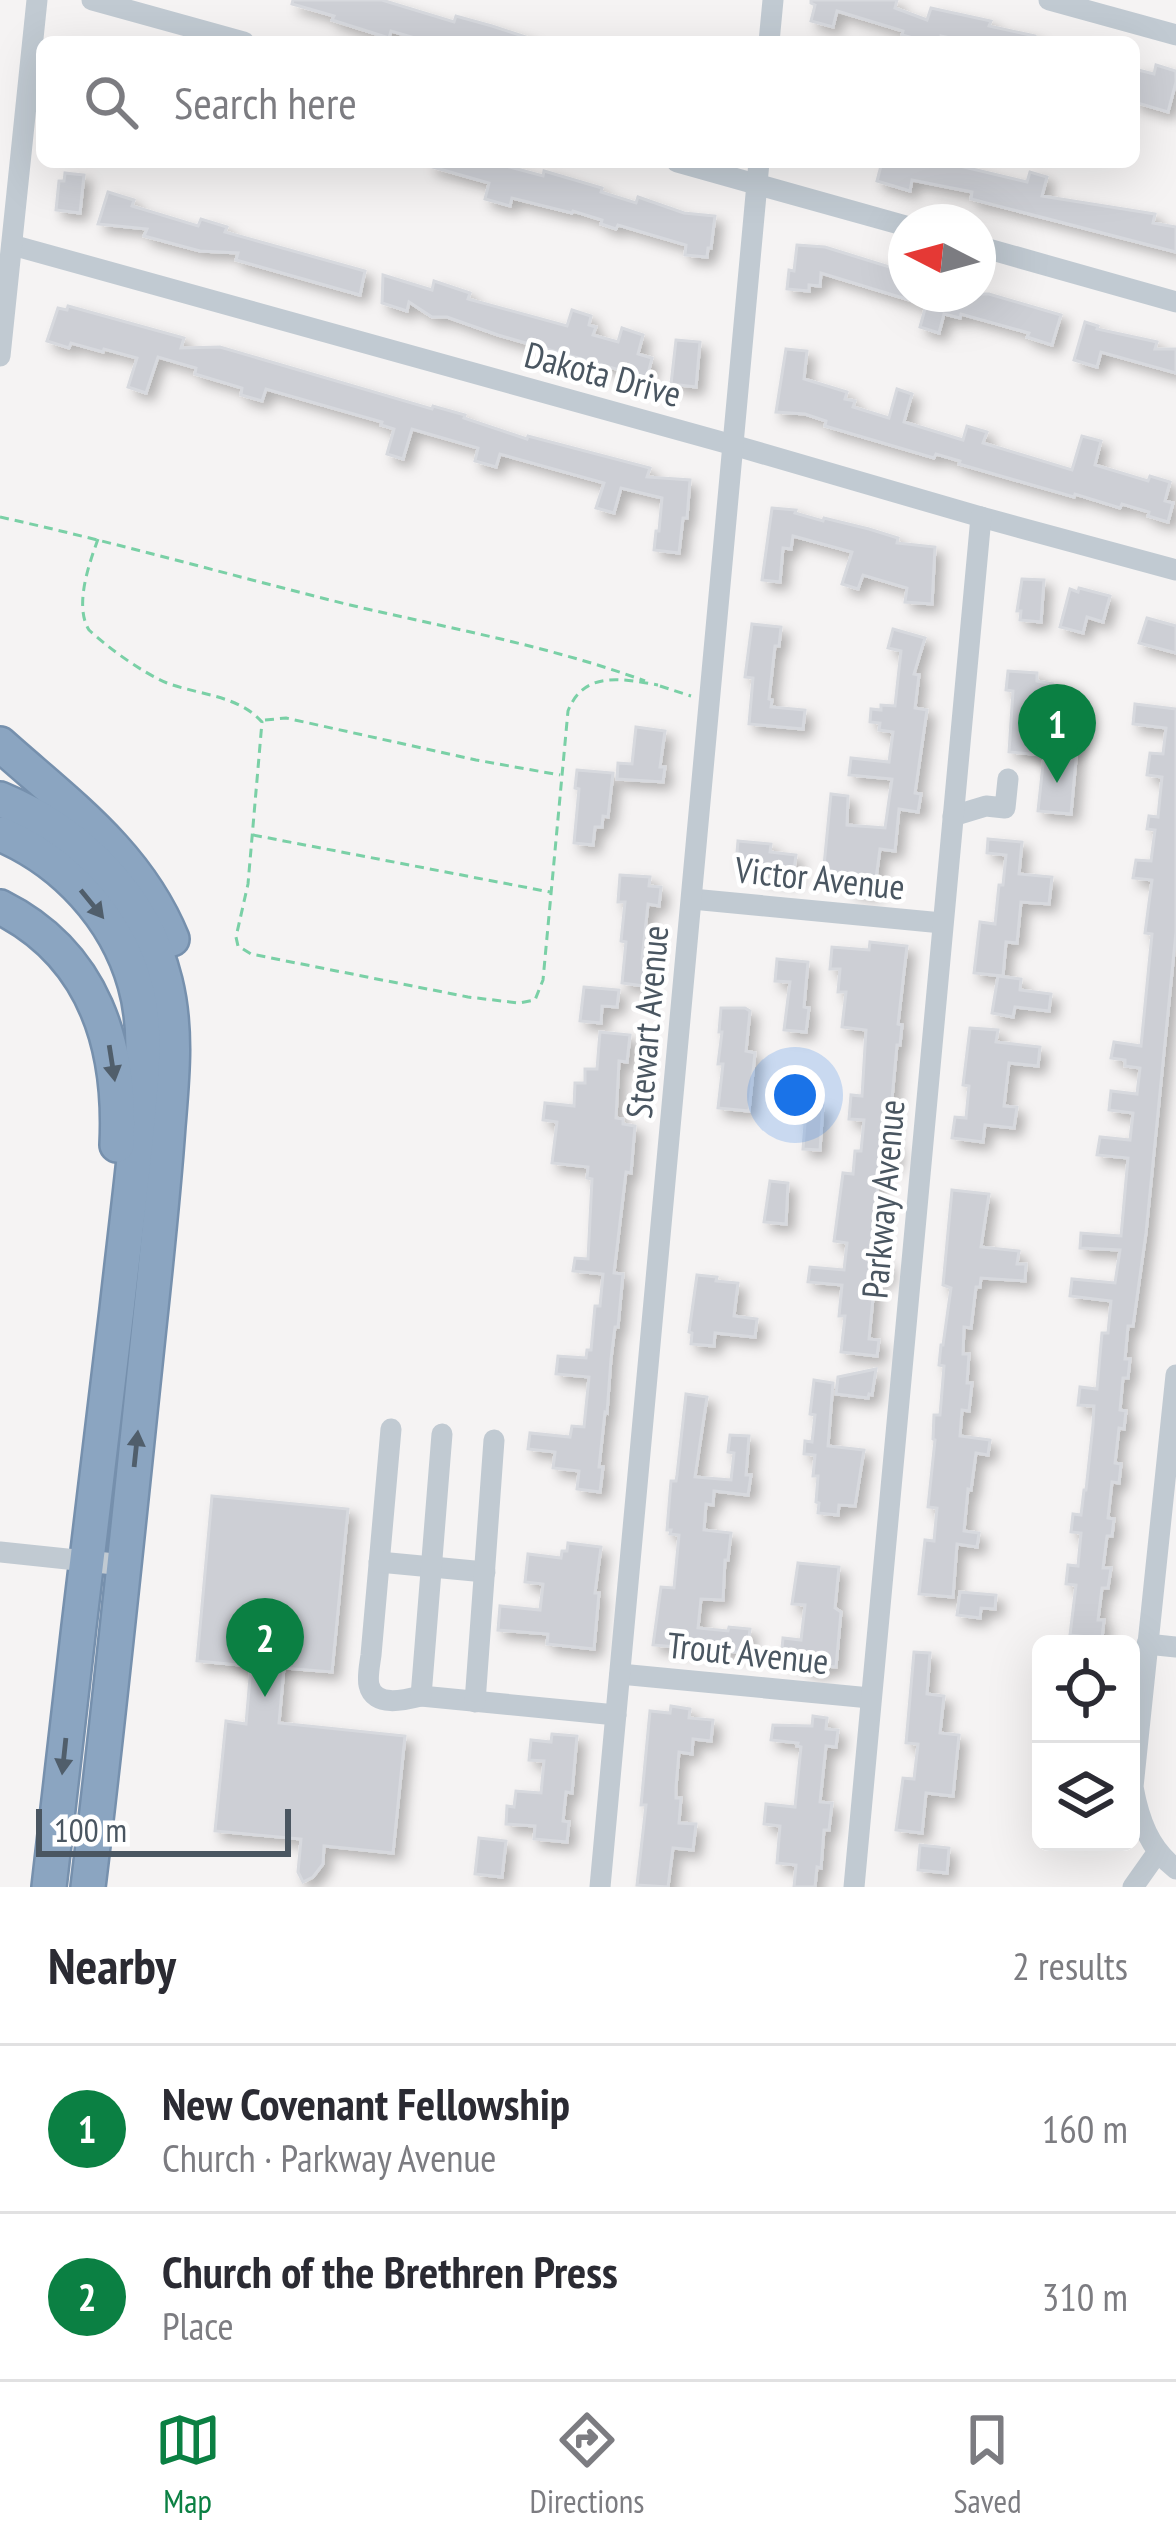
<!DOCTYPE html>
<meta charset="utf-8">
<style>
body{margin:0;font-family:"PT Sans Narrow",sans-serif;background:#f7f7f7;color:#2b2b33}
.controls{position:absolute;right:36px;bottom:36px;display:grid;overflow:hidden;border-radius:18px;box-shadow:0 12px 48px #0002}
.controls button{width:108px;height:108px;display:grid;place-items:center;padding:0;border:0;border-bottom:3px solid #e1e1e2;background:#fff;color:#2b2b33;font:60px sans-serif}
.compass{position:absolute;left:888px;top:204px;width:108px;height:108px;border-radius:50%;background:#fff;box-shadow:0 12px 48px #0002;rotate:276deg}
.scale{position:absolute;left:36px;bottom:30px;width:255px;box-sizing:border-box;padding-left:12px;border:6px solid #4a5661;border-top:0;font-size:33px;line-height:42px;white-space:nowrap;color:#4a5661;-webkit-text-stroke:9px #fff;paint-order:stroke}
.you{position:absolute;left:795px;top:1095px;width:42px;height:42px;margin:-30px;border:9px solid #fff;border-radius:50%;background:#1a73e8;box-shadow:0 0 0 18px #1a73e833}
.badge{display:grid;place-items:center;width:78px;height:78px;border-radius:50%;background:#0b8043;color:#fff;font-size:39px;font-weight:700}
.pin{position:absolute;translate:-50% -99px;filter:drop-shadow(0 3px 6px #0008)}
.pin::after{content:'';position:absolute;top:63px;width:42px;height:36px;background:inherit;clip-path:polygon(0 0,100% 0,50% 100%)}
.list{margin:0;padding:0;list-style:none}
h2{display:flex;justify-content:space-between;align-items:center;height:156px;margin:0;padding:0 48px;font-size:51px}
h2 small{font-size:39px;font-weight:400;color:#7c7c81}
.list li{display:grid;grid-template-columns:78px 1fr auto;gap:36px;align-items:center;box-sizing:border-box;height:168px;padding:0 48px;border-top:3px solid #e1e1e2}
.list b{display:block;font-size:45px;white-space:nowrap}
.list p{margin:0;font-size:39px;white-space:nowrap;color:#7c7c81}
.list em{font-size:39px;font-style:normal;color:#7c7c81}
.icon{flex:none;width:66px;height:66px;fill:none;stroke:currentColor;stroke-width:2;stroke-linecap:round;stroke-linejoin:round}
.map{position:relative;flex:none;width:1176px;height:1887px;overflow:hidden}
.search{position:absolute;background:#fff;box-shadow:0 12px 48px #0002;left:36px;right:36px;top:36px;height:132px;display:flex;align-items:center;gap:30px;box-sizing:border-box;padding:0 42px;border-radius:18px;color:#7c7c81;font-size:45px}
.sheet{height:492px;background:#fff}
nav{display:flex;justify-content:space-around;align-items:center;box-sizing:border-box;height:168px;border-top:3px solid #e1e1e2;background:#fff;font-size:33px;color:#7c7c81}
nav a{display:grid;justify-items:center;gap:6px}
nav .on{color:#0b8043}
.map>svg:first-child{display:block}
</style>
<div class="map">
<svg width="1176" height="1887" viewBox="0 0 1176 1887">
<defs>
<filter id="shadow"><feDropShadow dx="7" dy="7" stdDeviation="6" flood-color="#0004"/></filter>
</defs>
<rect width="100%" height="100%" fill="#f5f3f3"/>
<g fill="#cdcfd5" stroke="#d7d9de" stroke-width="3" filter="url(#shadow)">
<path d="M293 0H382L454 22 456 16 492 26 529 38V42H429L391 31 389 38 332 20 334 16 292 4Z"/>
<path d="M811 0H897L895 8 927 20 931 8 991 21 989 26 1035 36 1034 42H969L941 36 940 42H928L902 35 903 31 837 11 833 27 811 21 815 5 811 3Z"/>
<path d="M1156 65 1176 71V82L1168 112 1134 102V69L1154 74Z"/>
<path d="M430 162H508L506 166 543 176 544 171 602 188 601 192 636 203 638 197 684 213 715 216 711 248H708L707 257 685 255 686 245 618 225 616 229 601 224 602 220 573 211 572 213 512 198 510 206 485 199 489 183 429 166Z"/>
<path d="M882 162H943L1027 182 1030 172 1047 177 1042 196 1155 214 1153 223 1176 227V252L971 199 972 192 912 180 910 191 877 181Z"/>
<path d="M65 173 84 175 80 213 56 210 59 181H64Z"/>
<path d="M108 192 134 200 132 206 198 226 201 219 227 227 225 232 365 271 360 295 236 260 238 253 200 251 144 236 147 229 98 224Z"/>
<path d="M797 245 825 247 906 272V294H989L1061 315 1052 345 1027 337 1029 333 961 314 960 318 944 314 939 333 920 327 926 305 821 273 820 286 809 285V291L787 289 789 270 794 271Z"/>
<path d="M383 275 432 290 434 281 470 293 468 299 567 326 572 310 591 316 589 325 596 327 593 335 618 342 622 328 643 335 638 354 652 358 647 378 498 335 447 317H432L409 302 407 311 382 303Z"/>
<path d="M68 306 184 338 181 348 220 347 432 409 433 406 465 415 464 418 527 439 528 436 650 468 647 477 690 480 687 518H683L679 553 654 550 656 531H659L662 498 621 488 614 513 596 508 604 483 500 454 496 467 475 461 478 448 412 429 403 459 387 454 394 429 381 425 382 422 266 389 262 401 241 395 242 388 195 374 196 368 158 357 146 393 128 387 137 358 104 349 103 352 71 343 69 348 47 341 58 308 67 310Z"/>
<path d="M1085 322 1098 326 1097 329 1157 342 1155 349H1176V373L1101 352 1097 367 1074 360Z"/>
<path d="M676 340 700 342 696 387 671 384Z"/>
<path d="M786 349 807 351 804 379 847 392 845 399 855 401 853 407 889 418 897 389 912 394 904 422 963 440 967 426 987 432 983 443 1072 470 1082 436 1101 441 1095 465 1148 481 1150 476 1170 482 1165 501 1173 503 1168 522 1148 516 1149 512 1122 504 1120 508 1075 494 1074 497 959 464 960 461 936 454 934 458 825 426 826 421 805 414 776 412Z"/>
<path d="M772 508 796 510 795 513 823 521 824 518 869 529 898 538 897 543 935 547 932 604 905 602 907 588 863 575 858 589 842 584 852 552 793 536 791 549 783 548 780 582 762 580Z"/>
<path d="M1022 579 1044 580 1041 622 1020 620 1021 611H1017Z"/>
<path d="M1079 588 1110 596 1103 622 1087 617 1083 633 1060 627 1070 589 1078 592Z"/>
<path d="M1147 618 1176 626V653L1139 643Z"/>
<path d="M752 624 781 627 779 646H775L769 699 772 700 771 707 805 710 803 729 749 724 753 678 745 677Z"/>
<path d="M893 629 925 638 914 674 919 675 915 708 927 710 915 793 921 794 918 812 899 809 895 851 880 849 874 893 850 890 851 879 823 876 831 794 848 796 847 825 885 828 892 779 849 775 851 758 889 762 893 732 879 730 880 723 870 722 871 709 881 710V705L895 706 901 651 888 648Z"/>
<path d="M1008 671 1037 673V681L1053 684 1050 723 1079 727 1071 814 1038 811 1044 755 1009 752 1013 691 1006 690Z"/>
<path d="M1135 704 1176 709V932L1146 1233 1133 1326H1128L1125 1359H1130L1128 1378H1123L1120 1410 1126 1411 1124 1429 1119 1428 1115 1463 1121 1464 1119 1483 1112 1482 1108 1518 1114 1519 1112 1536H1107L1103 1568H1111L1108 1588H1102L1098 1620H1104L1102 1639 1070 1635 1076 1585 1066 1584 1068 1565 1078 1566 1081 1533 1071 1532 1073 1514 1081 1515 1084 1490H1086L1093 1425 1094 1406 1078 1405 1080 1387 1097 1389 1102 1333H1108L1111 1301 1070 1296 1072 1279 1115 1283 1120 1250 1080 1248 1081 1233 1121 1236 1128 1158 1097 1155 1100 1137 1130 1140 1133 1113 1109 1110 1111 1091 1137 1094 1140 1068 1125 1066V1060L1111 1058 1114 1042 1141 1046 1152 934 1145 933 1152 880 1133 878 1136 860 1151 861 1155 830 1147 829 1149 816 1158 817 1162 777 1147 775 1150 753 1163 754 1166 728 1133 724Z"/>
<path d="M636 727 665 731 660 767H665L663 782 617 779 618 763 632 764Z"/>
<path d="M577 770 613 773 608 817 603 816 602 827H595L593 845 574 843 579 789 575 788Z"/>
<path d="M988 839 1022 842 1019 874 1052 877 1049 904 1021 902 1017 943 1006 942 1003 976 974 973 980 922 995 924 999 885H1003L1006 855 987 853Z"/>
<path d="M738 841 771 844 770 852 796 855 793 879 761 876 762 867 736 864Z"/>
<path d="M620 875 650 877 649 886 661 887 659 906 648 904 642 959H646L644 986 622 983 626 942 621 941 625 902H618Z"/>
<path d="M870 942 907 946 898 1024 902 1025 900 1045H897L892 1099 890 1145H896L894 1163 889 1162 888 1167 880 1166 873 1226 881 1227 877 1261 888 1263 886 1280 875 1278 869 1339 879 1340 877 1356 841 1352 845 1316H839L842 1285 808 1282 810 1267 844 1270 847 1243 834 1241 843 1173 853 1174 855 1151H861L864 1120 849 1119 851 1095 862 1096 866 1030 842 1027 846 992H838L840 969H830L832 947 869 950Z"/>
<path d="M777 959 808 962 804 1007 809 1008 806 1032 784 1030 790 982 775 981Z"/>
<path d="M998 976 1021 979 1020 990 1051 994 1049 1011 1015 1007 1013 1017 992 1013Z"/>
<path d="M584 987 619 990 617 1007 602 1006 601 1023 580 1021Z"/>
<path d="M721 1008H745L750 1011 746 1051 755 1053 749 1111 718 1108 723 1064H718L722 1032H719Z"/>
<path d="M970 1028 998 1030 996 1042 1040 1047 1038 1066 1009 1063 1004 1106 1017 1107 1014 1128 985 1125 983 1142 952 1138 955 1117 966 1118 969 1086 963 1085Z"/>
<path d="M600 1032 630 1035 627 1062 619 1061 616 1118 623 1119V1124L635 1126 631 1173 626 1172 614 1273 623 1274 618 1327H615L611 1359 607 1413 605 1412 599 1467H603L600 1492 577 1489 579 1471 553 1468 555 1452 528 1449 530 1433 570 1437 572 1426 584 1427 589 1377 556 1374 558 1356 586 1358 587 1350H591L595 1306H600L603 1274 573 1271 575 1258 588 1259 592 1179 587 1178 588 1167 552 1163 557 1122 543 1120 545 1103 574 1106 575 1083H585V1069H597Z"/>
<path d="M803 1104 823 1105 820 1150 803 1149 805 1123H801Z"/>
<path d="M770 1181 788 1183 786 1224 764 1222Z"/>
<path d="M952 1190 989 1194 981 1247 1019 1251 1017 1264H1026L1025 1281 981 1278 980 1287H976L971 1328 964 1327 963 1354H969L967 1383H972L969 1411 962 1410 960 1436 990 1440 988 1455 976 1453 971 1490 968 1489 964 1531 979 1533 977 1547 957 1544 953 1597 919 1594 925 1540 934 1541 937 1508 928 1507 935 1440 933 1439 934 1415H940L944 1366 939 1365 941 1345H943L951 1288 943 1285Z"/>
<path d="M697 1275 717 1277 716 1281 738 1283 734 1316 757 1319 755 1337 715 1333 714 1346 691 1344 692 1333 689 1332Z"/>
<path d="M876 1369 872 1395 869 1394 868 1398 836 1394 838 1377Z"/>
<path d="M814 1380 833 1383 828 1446 864 1450 855 1506 839 1505 838 1515 818 1513 819 1503 816 1502 818 1476H813L815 1455 804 1454 805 1441 812 1442 815 1415 810 1414Z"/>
<path d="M686 1394 707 1397 695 1477 731 1480 734 1453 728 1452 730 1435 749 1436 746 1475H751L748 1495 714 1491 713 1505 706 1504 704 1530 731 1533 728 1560H725L723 1600 701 1599 698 1628 728 1631 729 1627 750 1629 747 1653 653 1645 661 1587 674 1588 679 1535 670 1534 671 1530H667L671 1481H676L677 1475Z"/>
<path d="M212 1496 348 1509 332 1672 284 1668 279 1723 405 1736 393 1853 324 1846 323 1864 313 1877 303 1882 298 1872 301 1839 215 1831 226 1721 246 1724 251 1666 197 1661Z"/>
<path d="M568 1543 601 1547 595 1593H599L594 1649 547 1644 548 1634 498 1630 500 1606 540 1610 543 1584 525 1582 528 1554 561 1558 562 1551H567Z"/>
<path d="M798 1563 839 1567 835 1608 841 1612 836 1667 823 1666V1671L804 1669 805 1662 781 1659 783 1638 801 1640 805 1605 792 1604Z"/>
<path d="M960 1592 996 1595 995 1609 981 1608 980 1618 957 1615Z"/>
<path d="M914 1652 930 1653 927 1694 944 1696 940 1733 959 1735 953 1796 926 1793 922 1833 896 1830 903 1778 914 1779 918 1744 906 1743Z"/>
<path d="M671 1706 690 1709 689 1718 713 1720 711 1741 693 1739 692 1754 679 1752 676 1787V1798H681L679 1823 696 1824 693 1850 673 1848 668 1887 637 1885 646 1805H641L650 1711 670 1713Z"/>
<path d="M813 1716 827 1718 826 1729 838 1730 836 1747 826 1746 820 1802 832 1803 829 1830H824L821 1868 817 1867 815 1887H794L796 1865 777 1863 780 1826 764 1824 766 1804 795 1807 801 1747 797 1746 798 1743 771 1740 773 1725 812 1726Z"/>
<path d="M552 1734 577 1736 572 1793 566 1792 563 1821 569 1822 567 1842 534 1839 535 1826 506 1824 507 1806 514 1807 516 1791 541 1793 544 1761 529 1760 531 1740 551 1742Z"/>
<path d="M479 1838 506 1841 502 1877 475 1874Z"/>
<path d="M920 1845 949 1848 947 1873 918 1870Z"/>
</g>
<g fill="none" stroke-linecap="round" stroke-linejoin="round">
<g stroke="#7690ad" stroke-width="38">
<g id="highway">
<path d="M0 744C67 804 137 853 172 939"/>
<path d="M0 799C79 832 144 896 165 981 177 1029 172 1078 168 1126 164 1183 158 1241 152 1298 131 1495 112 1691 88 1887"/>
<path d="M0 834C64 861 116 917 135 984 148 1029 142 1074 138 1120 132 1183 124 1246 117 1309 93 1502 71 1694 49 1887"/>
<path d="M0 907C94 954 122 1045 117 1145"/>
</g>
</g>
<g stroke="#7ad0a6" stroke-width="3" stroke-dasharray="9 6" stroke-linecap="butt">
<path d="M0 517C118 543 233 576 350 605 448 628 550 646 645 681"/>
<path d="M98 539C89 564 74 606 89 630 108 648 143 673 167 683 199 695 238 695 262 722L248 884 236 937 238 946 251 954 468 997 519 1003 535 1000 543 980 568 711C584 670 622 679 658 685"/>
<path d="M660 686 691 696"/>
<path d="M265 720 286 718 476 760 560 775"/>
<path d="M253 835 550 892"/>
</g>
<g stroke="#c1cad2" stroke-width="21">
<path d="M92 0 244 42"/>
<path d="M1049 0 1176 35"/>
<path d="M769 42 773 0"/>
<path d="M677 162 906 226"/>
<path d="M12 245 733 445 981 517 1176 570"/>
<path d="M978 246 1176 302"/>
<path d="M0 356 37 0"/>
<path d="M953 816 986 806 1005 808 1008 779"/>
<path d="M692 899 942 923"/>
<path d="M1176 1375 1133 1787C1139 1820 1149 1848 1176 1869"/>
<path d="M391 1429 371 1655C370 1663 367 1677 369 1685 374 1708 405 1700 421 1696L616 1715"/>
<path d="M0 1552 124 1565"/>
<path d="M379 1562 485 1572"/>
<path d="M1147 1644 1176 1647"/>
<path d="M620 1674 870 1698"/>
<path d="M421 1696 442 1434"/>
<path d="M475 1702 494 1440"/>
<path d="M600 1887 759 162"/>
<path d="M854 1887 981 517"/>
<path d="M1133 1887 1157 1853"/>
</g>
<use href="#highway" stroke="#8ba5c1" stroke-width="33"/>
</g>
<defs><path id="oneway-solid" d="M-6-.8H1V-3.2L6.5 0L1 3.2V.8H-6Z" transform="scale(3)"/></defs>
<g fill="#505e6b">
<use href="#oneway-solid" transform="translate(92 904) rotate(51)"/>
<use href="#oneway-solid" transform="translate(112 1063) rotate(81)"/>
<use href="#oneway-solid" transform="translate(136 1449) rotate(-84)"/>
<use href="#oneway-solid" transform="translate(64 1756) rotate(96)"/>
</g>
<g text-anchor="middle" stroke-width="9" stroke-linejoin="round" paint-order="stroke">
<g font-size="36" fill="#4a5661" stroke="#fff">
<text transform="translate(603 374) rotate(15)" y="13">Dakota Drive</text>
<text transform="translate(820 878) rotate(6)" y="13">Victor Avenue</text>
<text transform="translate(647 1022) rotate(-85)" y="13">Stewart Avenue</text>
<text transform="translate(883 1199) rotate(-85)" y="13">Parkway Avenue</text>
<text transform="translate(748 1653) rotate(6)" y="13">Trout Avenue</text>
</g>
</g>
</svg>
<div class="controls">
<button><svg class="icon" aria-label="locate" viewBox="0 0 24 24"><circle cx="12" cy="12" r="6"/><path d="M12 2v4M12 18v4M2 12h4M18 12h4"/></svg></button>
<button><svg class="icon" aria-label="layers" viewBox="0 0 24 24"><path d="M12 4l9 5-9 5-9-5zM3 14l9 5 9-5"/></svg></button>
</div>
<svg class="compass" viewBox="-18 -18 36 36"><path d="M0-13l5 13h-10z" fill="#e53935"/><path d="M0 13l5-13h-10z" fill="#7c7c81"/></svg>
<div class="scale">100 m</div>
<div class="you"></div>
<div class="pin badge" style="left:1057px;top:783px">1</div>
<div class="pin badge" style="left:265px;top:1697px">2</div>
<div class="search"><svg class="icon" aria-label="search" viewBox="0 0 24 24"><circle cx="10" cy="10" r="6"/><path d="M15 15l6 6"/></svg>Search here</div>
</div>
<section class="sheet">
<h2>Nearby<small>2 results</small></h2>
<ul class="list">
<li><span class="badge">1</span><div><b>New Covenant Fellowship</b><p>Church · Parkway Avenue</p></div><em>160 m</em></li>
<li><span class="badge">2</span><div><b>Church of the Brethren Press</b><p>Place</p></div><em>310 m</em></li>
</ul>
</section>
<nav>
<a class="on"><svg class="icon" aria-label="map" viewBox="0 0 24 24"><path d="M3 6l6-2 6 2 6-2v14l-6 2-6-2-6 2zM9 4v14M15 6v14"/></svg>Map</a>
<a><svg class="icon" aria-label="directions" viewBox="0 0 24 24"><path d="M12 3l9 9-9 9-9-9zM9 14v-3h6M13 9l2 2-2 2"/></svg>Directions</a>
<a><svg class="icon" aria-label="saved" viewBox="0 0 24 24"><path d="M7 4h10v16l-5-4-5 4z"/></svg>Saved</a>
</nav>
